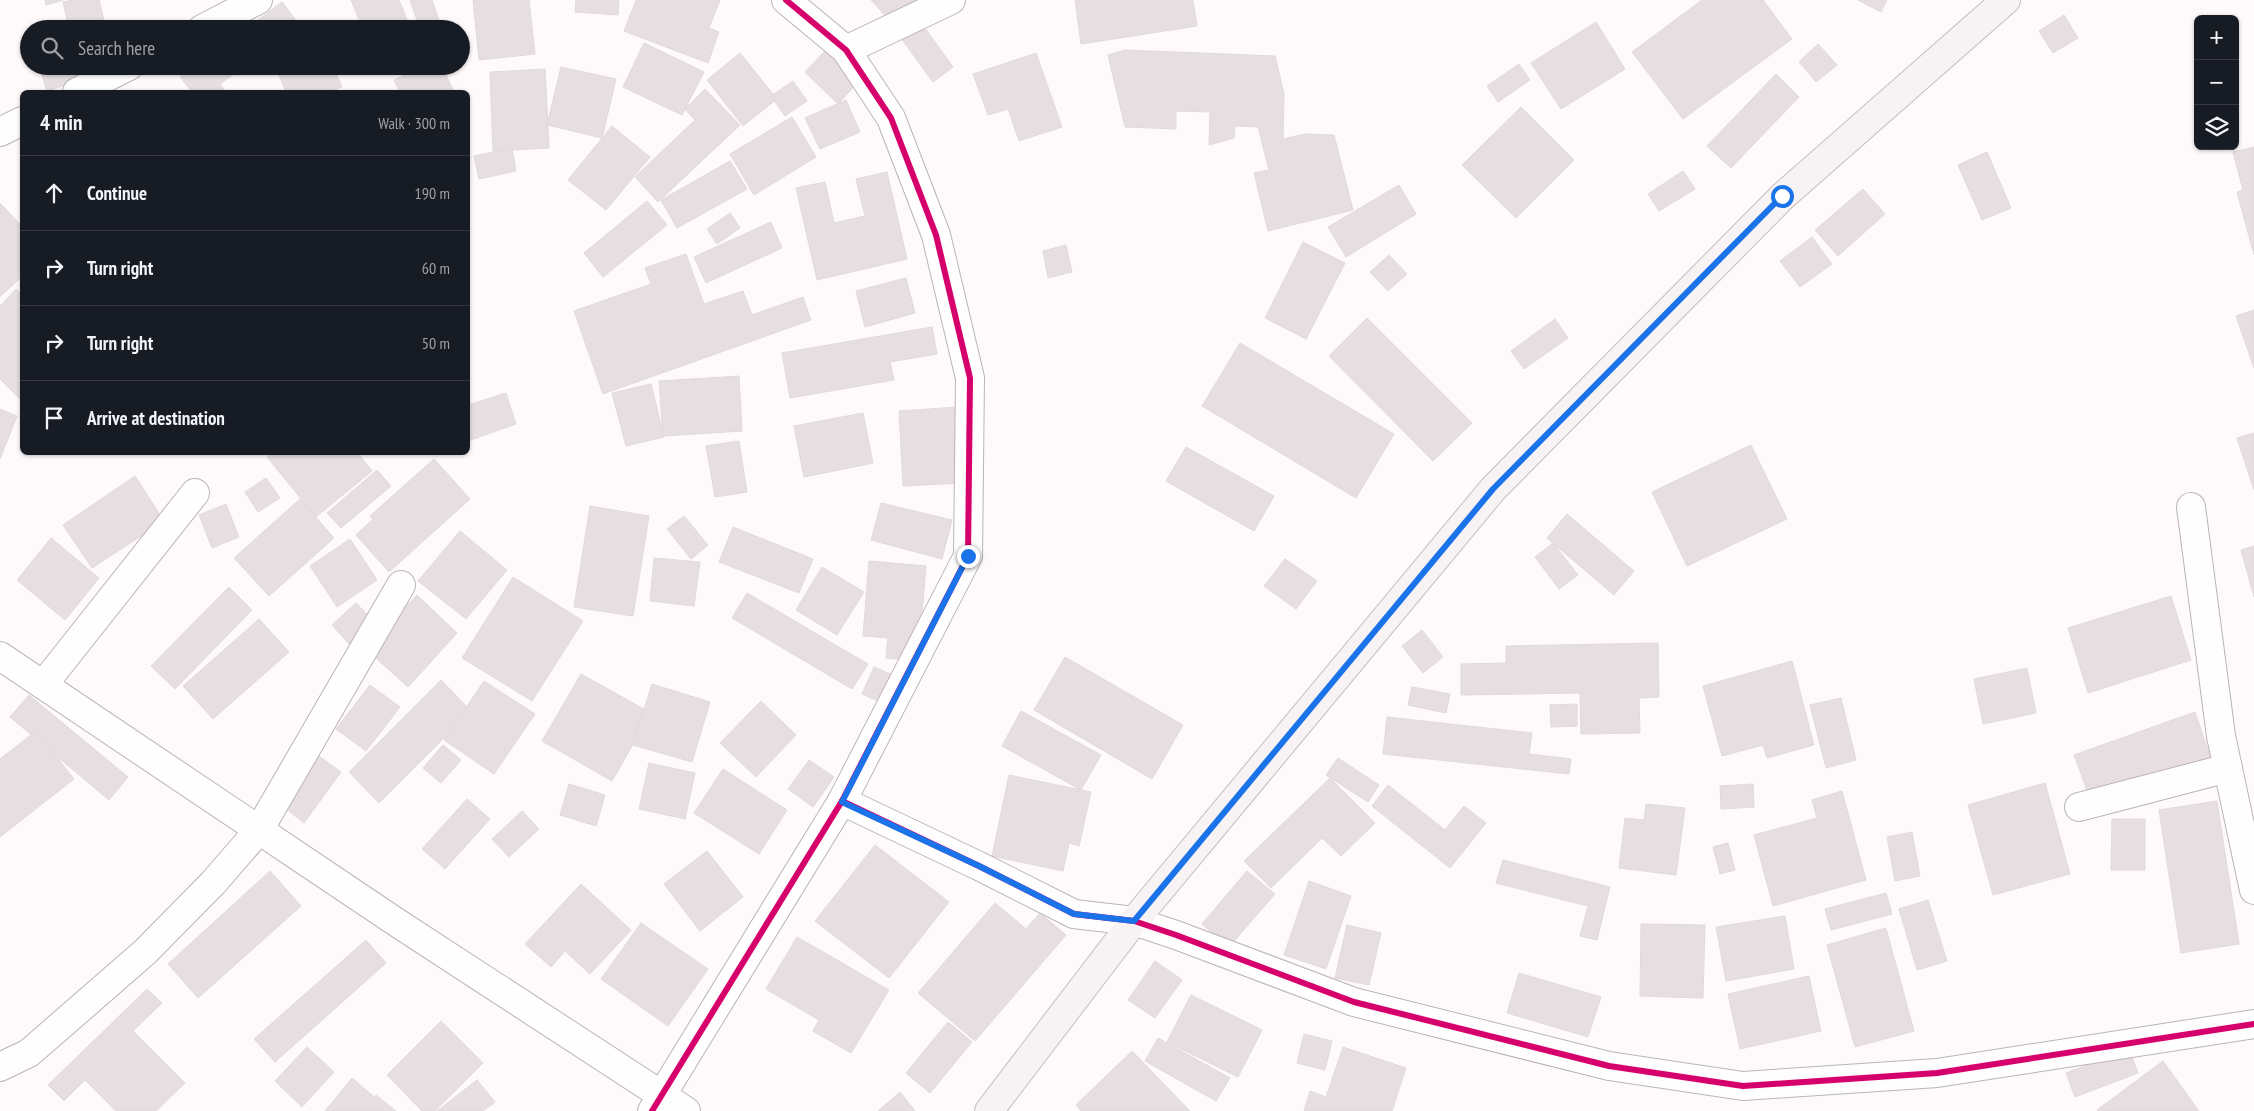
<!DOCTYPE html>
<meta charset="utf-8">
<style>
body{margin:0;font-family:"PT Sans Narrow",sans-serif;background:#20242c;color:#f1f3f6}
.controls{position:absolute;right:15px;top:15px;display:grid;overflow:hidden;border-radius:8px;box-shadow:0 1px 4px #0004}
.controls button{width:45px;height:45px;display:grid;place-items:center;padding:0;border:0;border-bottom:1px solid #363941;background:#171b24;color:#f1f3f6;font:25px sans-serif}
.stop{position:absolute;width:15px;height:15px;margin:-11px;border:4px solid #1a73e8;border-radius:50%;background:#fff}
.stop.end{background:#1a73e8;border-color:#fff;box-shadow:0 1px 5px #0008}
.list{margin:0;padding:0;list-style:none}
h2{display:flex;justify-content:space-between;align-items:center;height:65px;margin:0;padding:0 20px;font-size:21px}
h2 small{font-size:16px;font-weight:400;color:#9ea1a6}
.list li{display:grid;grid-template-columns:32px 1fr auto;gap:15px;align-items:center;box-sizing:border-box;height:75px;padding:0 20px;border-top:1px solid #363941}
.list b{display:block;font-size:19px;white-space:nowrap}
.list em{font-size:16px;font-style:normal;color:#9ea1a6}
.icon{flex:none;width:28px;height:28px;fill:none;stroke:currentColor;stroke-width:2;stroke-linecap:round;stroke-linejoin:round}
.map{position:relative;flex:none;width:2254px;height:1111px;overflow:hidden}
.search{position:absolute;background:#171b24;box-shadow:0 1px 4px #0004;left:20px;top:20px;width:450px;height:55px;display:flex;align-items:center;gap:12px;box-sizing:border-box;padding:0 18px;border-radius:28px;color:#9ea1a6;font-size:19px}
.panel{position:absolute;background:#171b24;box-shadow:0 1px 4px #0004;left:20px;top:90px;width:450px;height:365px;border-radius:8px}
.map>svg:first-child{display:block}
</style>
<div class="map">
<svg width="2254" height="1111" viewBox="0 0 2254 1111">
<rect width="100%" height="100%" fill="#fef9fb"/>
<g fill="#e6dee1" stroke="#e1d9dc">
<path d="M45 0H63L46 5Z"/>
<path d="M73 0H99L105 25 89 29H69L63 2Z"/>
<path d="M351 0H399L411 29H363Z"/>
<path d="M410 0H432L442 29H420Z"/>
<path d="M473 0H529L535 54 479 60Z"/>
<path d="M576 0H619L618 15 575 12Z"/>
<path d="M636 0H720L709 28 719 32 708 63 624 31Z"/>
<path d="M871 0H922L894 25Z"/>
<path d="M1075 0H1193L1197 26 1081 44Z"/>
<path d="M1702 0H1763L1792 39 1683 119 1632 52Z"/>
<path d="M1858 0H1887L1881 12Z"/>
<path d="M282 2 300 26 296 29H246Z"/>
<path d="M2064 15 2078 38 2053 53 2039 31Z"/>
<path d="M1596 22 1625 69 1561 109 1531 63Z"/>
<path d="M922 24 953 67 933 82 901 38Z"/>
<path d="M644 43 704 72 682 115 623 87Z"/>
<path d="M1818 44 1837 65 1816 82 1799 62Z"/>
<path d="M826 50 859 81 838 104 805 72Z"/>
<path d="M1125 50 1275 56 1284 94 1283 139 1305 134 1334 135 1353 210 1268 231 1254 173 1269 170 1258 127 1235 126 1234 138 1209 145 1210 112 1176 111V129L1125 127 1108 55Z"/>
<path d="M740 53 777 99 743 126 707 80Z"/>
<path d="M1036 53 1062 127 1019 141 1008 109 988 115 973 74Z"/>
<path d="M1519 64 1530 80 1498 102 1487 86Z"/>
<path d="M49 66H79L83 79 47 91 40 69Z"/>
<path d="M194 66H245L220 84 226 92H192L180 77Z"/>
<path d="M275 66H333L342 87 328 92H286Z"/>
<path d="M379 66H401L382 74Z"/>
<path d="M424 66H442L454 92H400L394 80Z"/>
<path d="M561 67 616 79 602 138 547 125Z"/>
<path d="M545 69 549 148 493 151 490 72Z"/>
<path d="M1776 74 1799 97 1731 168 1707 146Z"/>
<path d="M793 81 807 101 785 116 771 96Z"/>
<path d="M705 89 740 125 658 202 635 177 695 120 685 109Z"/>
<path d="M846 100 860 132 820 149 805 118Z"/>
<path d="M1521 107 1574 160 1516 218 1462 165Z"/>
<path d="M792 117 816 157 754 195 730 154Z"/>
<path d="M612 126 650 157 606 210 568 180Z"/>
<path d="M2254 147V255L2237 192 2243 190 2233 152Z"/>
<path d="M512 148 516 171 479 179 474 156Z"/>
<path d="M1987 152 2011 208 1982 220 1958 165Z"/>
<path d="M730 161 747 189 677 228 661 200Z"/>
<path d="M1683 171 1695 189 1659 211 1648 194Z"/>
<path d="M887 172 907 259 817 280 796 188 825 182 834 223 865 216 856 179Z"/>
<path d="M1399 185 1416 214 1346 257 1328 227Z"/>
<path d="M1863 189 1885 214 1838 256 1815 230Z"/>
<path d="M647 201 667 225 603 277 584 253Z"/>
<path d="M0 203 22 226V276L0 297Z"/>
<path d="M730 213 740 228 717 244 707 229Z"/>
<path d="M771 222 782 248 706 283 694 257Z"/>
<path d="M1812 237 1832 264 1800 287 1780 261Z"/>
<path d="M1303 242 1345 263 1306 339 1265 318Z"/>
<path d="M1066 245 1072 272 1048 278 1043 251Z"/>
<path d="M686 254 704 304 743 291 752 315 803 297 811 320 603 394 574 311 651 284 645 268Z"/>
<path d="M1389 255 1407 274 1388 291 1370 272Z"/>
<path d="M906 278 915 313 865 327 856 291Z"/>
<path d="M16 289 22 295V401L0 379V306Z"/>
<path d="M2254 310V368L2236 316Z"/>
<path d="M1367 318 1472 423 1433 461 1329 356Z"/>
<path d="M1555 319 1568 338 1524 369 1511 351Z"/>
<path d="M932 327 937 354 890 362 894 380 790 398 782 353Z"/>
<path d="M1240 343 1394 434 1356 498 1202 406Z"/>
<path d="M739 376 742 431 663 436 659 381Z"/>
<path d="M651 384 664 437 626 446 612 393Z"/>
<path d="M506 393 516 424 468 441V405Z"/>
<path d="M958 407 962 483 903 486 899 411Z"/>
<path d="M0 409 17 416 0 459Z"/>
<path d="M863 413 873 463 804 477 794 426Z"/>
<path d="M2254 433V490L2237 438Z"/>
<path d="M739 441 747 492 715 497 706 446Z"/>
<path d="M1751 445 1787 519 1687 566 1652 492Z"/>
<path d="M1186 447 1274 496 1254 531 1166 481Z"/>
<path d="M273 452H357L372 471 316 517 267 457Z"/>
<path d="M434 459 470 499 389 572 356 535 373 519 370 516Z"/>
<path d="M377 470 391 486 341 528 327 513Z"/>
<path d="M135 476 164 521 92 568 63 525Z"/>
<path d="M266 478 280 498 258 512 245 492Z"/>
<path d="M300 499 334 538 269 596 234 558Z"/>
<path d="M881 503 952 520 942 559 871 540Z"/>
<path d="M226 504 239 537 212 548 199 515Z"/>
<path d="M590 506 649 516 633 616 574 607Z"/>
<path d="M1567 514 1634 571 1614 595 1547 538Z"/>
<path d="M684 516 708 545 691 559 667 529Z"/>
<path d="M733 527 813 559 799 593 719 562Z"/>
<path d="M460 531 507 570 466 619 418 581Z"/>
<path d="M51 538 99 578 65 620 17 580Z"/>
<path d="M350 539 377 580 337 607 310 566Z"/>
<path d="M1553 543 1578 575 1559 589 1535 557Z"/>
<path d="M2254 546V597L2241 550Z"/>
<path d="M654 558 700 562 694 606 650 601Z"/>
<path d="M1285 559 1317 581 1296 609 1264 586Z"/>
<path d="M869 561 926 566 918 661 886 658 888 638 863 636Z"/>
<path d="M822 567 864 592 837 635 796 610Z"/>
<path d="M513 577 583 621 532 701 462 658Z"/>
<path d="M229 587 252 610 175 689 151 666Z"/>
<path d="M747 593 868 664 852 689 732 618Z"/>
<path d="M417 595 457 633 408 687 366 649Z"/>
<path d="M2171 596 2191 660 2088 693 2068 628Z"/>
<path d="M356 603 374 622 349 644 332 625Z"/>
<path d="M259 619 289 652 213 719 183 686Z"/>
<path d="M1422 630 1443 657 1423 673 1402 646Z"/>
<path d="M1658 643 1659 697 1639 698 1640 733 1581 734 1580 693 1461 695V664L1506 663V646Z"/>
<path d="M1065 657 1183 725 1152 779 1034 710Z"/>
<path d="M1792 661 1814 745 1767 758 1763 745 1722 756 1703 686Z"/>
<path d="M874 667 902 679 890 706 862 694Z"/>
<path d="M2027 668 2036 713 1983 724 1974 679Z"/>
<path d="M581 674 651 713 612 781 542 741Z"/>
<path d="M441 680 471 711 379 803 349 772Z"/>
<path d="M484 681 535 714 494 774 444 740Z"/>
<path d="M652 684 710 702 692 762 633 745Z"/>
<path d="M370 685 400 707 366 751 336 729Z"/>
<path d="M1412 687 1450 694 1446 713 1408 705Z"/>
<path d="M29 695 128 777 109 800 10 717Z"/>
<path d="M1841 698 1856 760 1826 768 1810 705Z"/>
<path d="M761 701 796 735 756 777 720 743Z"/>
<path d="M1577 704V726L1551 727 1550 705Z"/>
<path d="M1021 711 1101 755 1081 790 1002 746Z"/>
<path d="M2195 712 2211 759 2091 801 2074 755Z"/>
<path d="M1387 717 1532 733 1529 754 1571 759 1569 774 1383 754Z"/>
<path d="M36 731 74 779 0 837V759Z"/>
<path d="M443 745 461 760 441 783 423 768Z"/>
<path d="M316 754 341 772 304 823 280 804Z"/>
<path d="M1338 758 1379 785 1368 802 1326 775Z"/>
<path d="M809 760 834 777 813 807 788 789Z"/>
<path d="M649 763 695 773 685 819 639 809Z"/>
<path d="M723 769 787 810 759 854 694 813Z"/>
<path d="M1009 775 1091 792 1079 846 1069 843 1063 871 992 856Z"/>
<path d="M1330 778 1375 823 1341 856 1322 838 1271 888 1244 861Z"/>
<path d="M2045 783 2070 874 1993 895 1968 805Z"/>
<path d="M569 784 605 795 596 826 560 815Z"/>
<path d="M1753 784 1754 807 1721 809 1720 786Z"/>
<path d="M1388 785 1445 830 1464 806 1486 823 1450 868 1372 806Z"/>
<path d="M1842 791 1866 880 1773 906 1754 835 1817 818 1812 800Z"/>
<path d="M467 799 490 819 445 869 422 849Z"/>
<path d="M2217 801 2239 944 2181 953 2159 810Z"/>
<path d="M1646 804 1685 808 1676 875 1619 868 1625 818 1644 820Z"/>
<path d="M522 811 539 829 509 857 492 839Z"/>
<path d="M2112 819H2145V870H2111Z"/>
<path d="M1912 832 1920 876 1895 881 1887 837Z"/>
<path d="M1728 843 1735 870 1720 874 1713 847Z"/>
<path d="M875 845 949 902 889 978 815 921Z"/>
<path d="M707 851 743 897 700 931 664 884Z"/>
<path d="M1503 860 1610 887 1597 940 1580 936 1588 906 1496 883Z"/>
<path d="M270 871 301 906 198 998 168 964Z"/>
<path d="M1247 871 1275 894 1229 947 1202 924Z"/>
<path d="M1309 881 1351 896 1326 969 1284 955Z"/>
<path d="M581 884 631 930 590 974 565 951 551 967 525 944Z"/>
<path d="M1886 893 1892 914 1831 930 1825 909Z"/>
<path d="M1928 900 1947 961 1917 970 1899 909Z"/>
<path d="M995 903 1026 929 1040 913 1066 935 975 1041 918 993Z"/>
<path d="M1785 916 1794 969 1726 981 1716 927Z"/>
<path d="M641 923 708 969 668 1026 601 979Z"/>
<path d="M1641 924 1705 925 1703 998 1640 996Z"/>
<path d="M1347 925 1381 933 1369 985 1335 978Z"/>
<path d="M1886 928 1914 1031 1855 1047 1827 945Z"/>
<path d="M797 937 889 990 851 1053 813 1031 819 1020 766 989Z"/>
<path d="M366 940 386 963 275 1062 254 1039Z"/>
<path d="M1155 961 1182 980 1155 1018 1128 1000Z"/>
<path d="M1519 973 1601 997 1588 1037 1507 1013Z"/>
<path d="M1809 976 1821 1031 1740 1049 1728 994Z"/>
<path d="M147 989 162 1003 133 1031 185 1083 156 1111H116L85 1080 64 1101 48 1085Z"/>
<path d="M1191 995 1262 1030 1238 1077 1167 1042Z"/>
<path d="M441 1021 483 1063 435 1111H422L387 1075Z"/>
<path d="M948 1022 972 1042 930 1093 906 1073Z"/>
<path d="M1304 1034 1332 1041 1325 1070 1297 1063Z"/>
<path d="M1158 1038 1230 1078 1216 1101 1145 1061Z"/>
<path d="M307 1047 334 1072 302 1107 275 1081Z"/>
<path d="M1343 1047 1406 1068 1392 1111H1304L1310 1091 1326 1097Z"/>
<path d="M2129 1049 2138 1073 2075 1097 2066 1073Z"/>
<path d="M1132 1051 1190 1111H1081L1076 1105Z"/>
<path d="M2163 1061 2199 1111H2098L2097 1110Z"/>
<path d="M352 1078 374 1097 376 1095 396 1111H325Z"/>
<path d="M477 1080 495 1102 483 1111H437Z"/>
<path d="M900 1092 915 1111H878Z"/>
</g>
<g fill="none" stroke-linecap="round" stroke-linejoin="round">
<g stroke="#bcb4b7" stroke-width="30">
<g id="minor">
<path d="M202 29 258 0"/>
<path d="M846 50 951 0"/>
<path d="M77 92 129 66"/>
<path d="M0 132 22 121"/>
<path d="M2191 507 2221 736 2254 890"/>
<path d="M0 656 396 922 686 1111"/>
<path d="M43 685 195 493"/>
<path d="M842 801 979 866 1074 914 1134 921 1176 935 1354 1002 1609 1066 1743 1086 1937 1073 2254 1024"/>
<path d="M2079 807 2228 768"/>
<path d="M0 1067 29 1053 145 952 213 883 259 830 401 585"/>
<path d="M652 1111 842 801 968 556 970 378 936 235 891 118 846 50 786 0"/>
</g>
</g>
<g stroke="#c8bbc0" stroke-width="30">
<path id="major" d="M989 1111 1134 921 1493 489 1782 197 2006 0"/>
</g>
<use href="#minor" stroke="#fffefe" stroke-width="28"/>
<use href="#major" stroke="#f7f2f4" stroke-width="28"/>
<g stroke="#fff8fa" stroke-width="9">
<g id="cycleway">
<path d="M842 801 979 866 1074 914 1134 921 1176 935 1354 1002 1609 1066 1743 1086 1937 1073 2254 1024"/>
<path d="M652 1111 842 801 968 556 970 378 936 235 891 118 846 50 786 0"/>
</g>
</g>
<use href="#cycleway" stroke="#d6006c" stroke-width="6"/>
</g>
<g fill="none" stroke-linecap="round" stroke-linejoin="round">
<path stroke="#1a73e8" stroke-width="6" d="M968 556 842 802 979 866 1074 914 1134 921 1493 489 1782 196"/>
</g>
</svg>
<div class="controls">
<button>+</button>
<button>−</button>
<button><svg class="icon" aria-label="layers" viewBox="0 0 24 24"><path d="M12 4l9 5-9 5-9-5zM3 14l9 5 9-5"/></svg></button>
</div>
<div class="stop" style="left:1782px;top:196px"></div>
<div class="stop end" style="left:968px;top:556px"></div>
<div class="search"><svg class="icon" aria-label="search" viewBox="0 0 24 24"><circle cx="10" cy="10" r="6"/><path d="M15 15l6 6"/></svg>Search here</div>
<section class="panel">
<h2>4 min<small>Walk · 300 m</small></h2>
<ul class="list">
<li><svg class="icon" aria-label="ahead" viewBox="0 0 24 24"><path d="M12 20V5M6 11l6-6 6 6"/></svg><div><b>Continue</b></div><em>190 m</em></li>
<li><svg class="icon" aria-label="right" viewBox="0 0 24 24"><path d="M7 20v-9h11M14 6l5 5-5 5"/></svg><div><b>Turn right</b></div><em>60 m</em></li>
<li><svg class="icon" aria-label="right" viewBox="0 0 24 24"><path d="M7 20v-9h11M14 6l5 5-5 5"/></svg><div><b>Turn right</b></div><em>50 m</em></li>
<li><svg class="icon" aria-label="arrive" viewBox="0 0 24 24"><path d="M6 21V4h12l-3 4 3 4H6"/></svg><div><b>Arrive at destination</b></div></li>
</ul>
</section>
</div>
